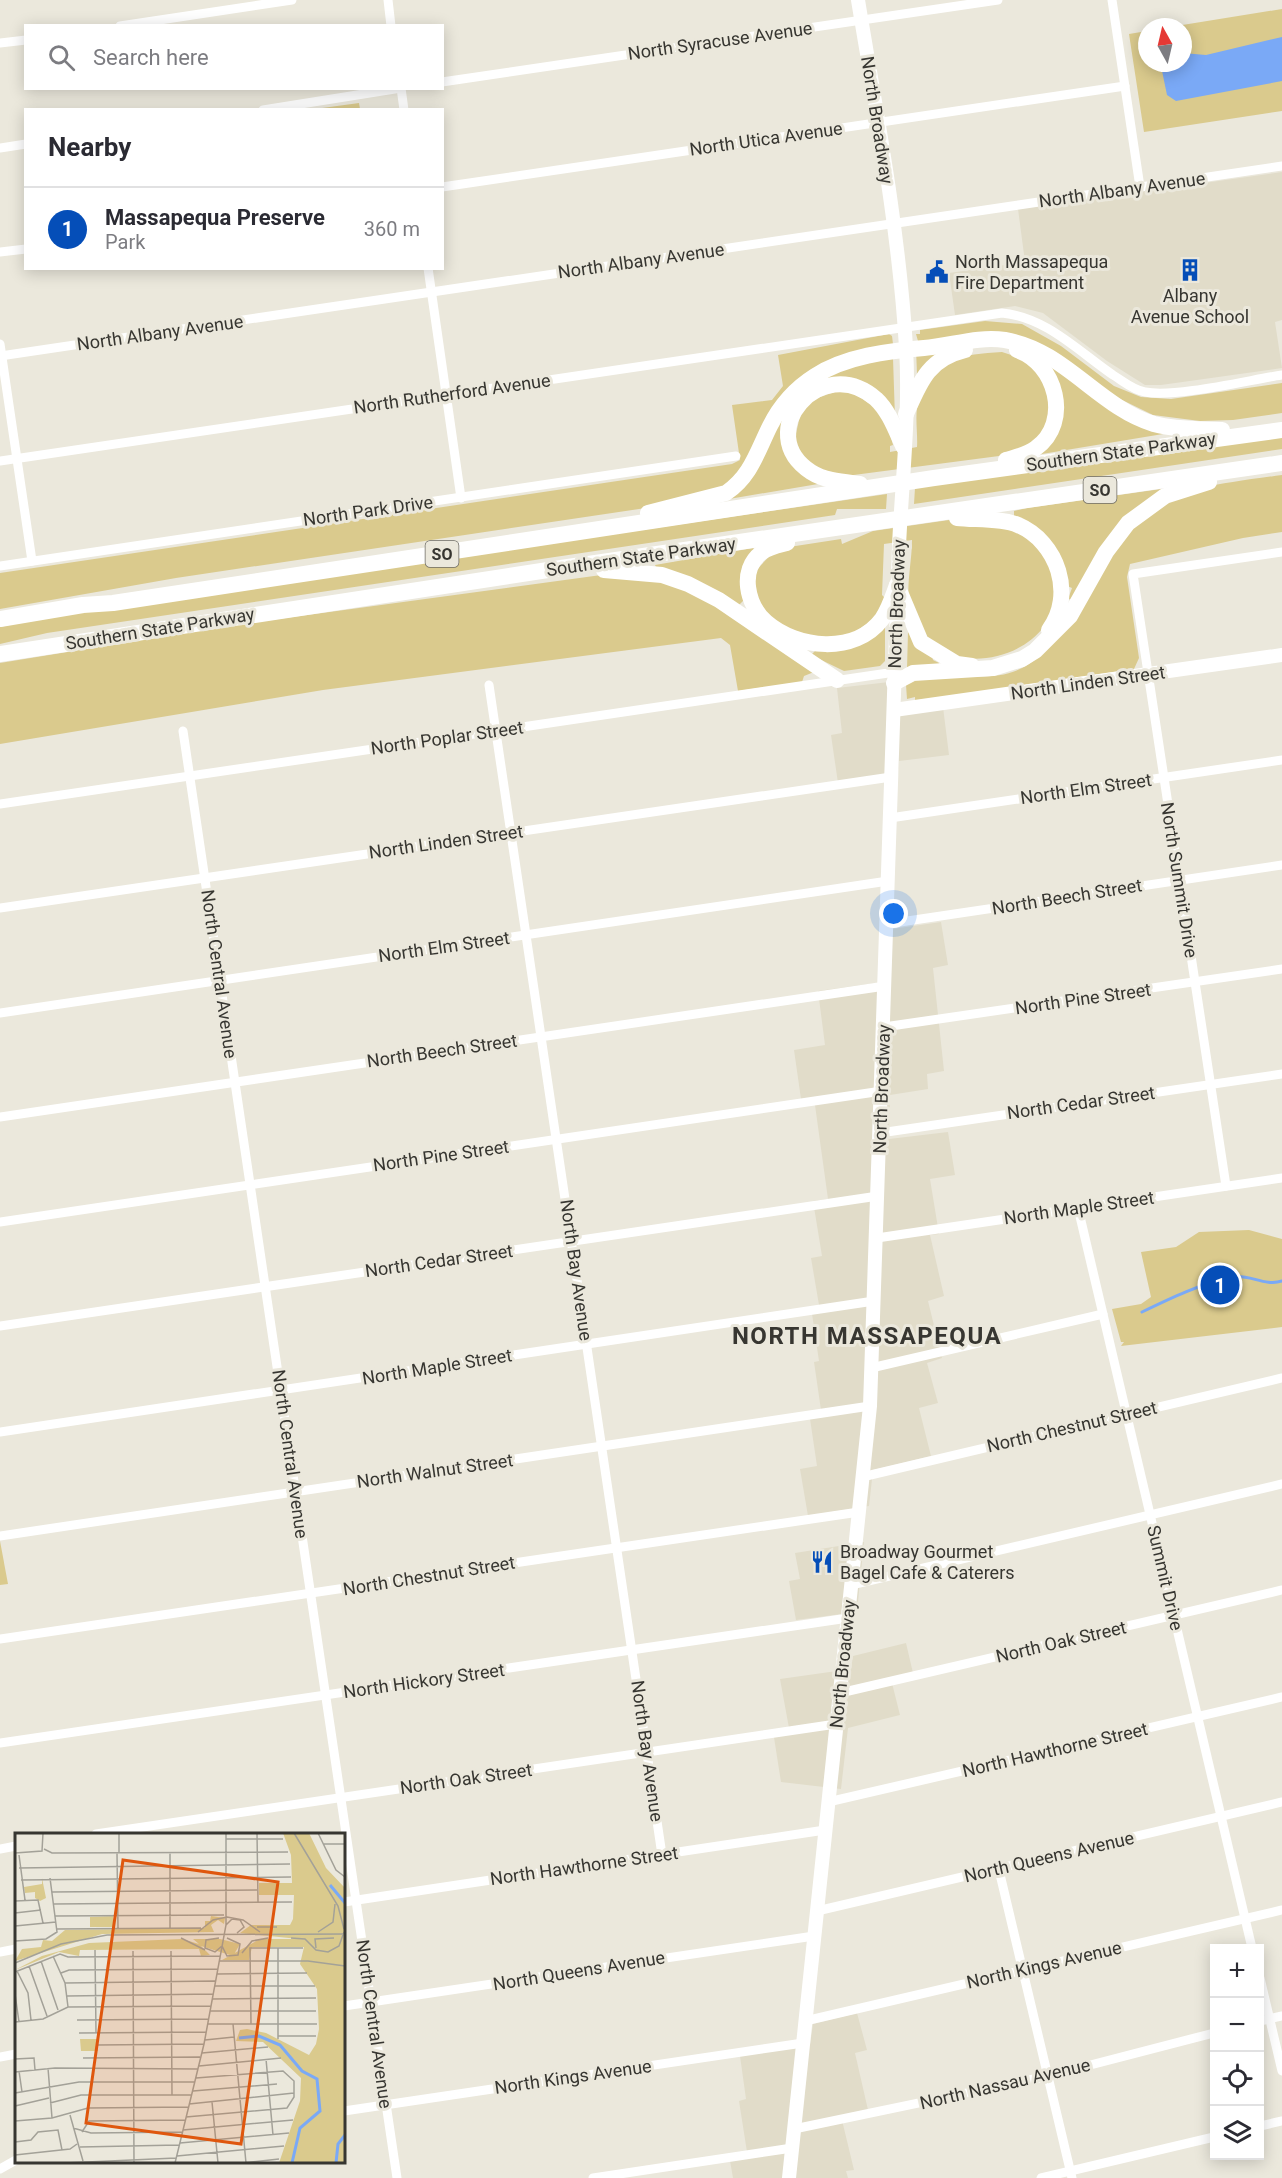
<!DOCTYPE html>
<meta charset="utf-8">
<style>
body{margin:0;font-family:Roboto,sans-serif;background:#f2f2f3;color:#2b2b33}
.controls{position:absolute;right:18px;bottom:18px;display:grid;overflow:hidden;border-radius:0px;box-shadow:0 3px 15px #0003}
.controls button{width:54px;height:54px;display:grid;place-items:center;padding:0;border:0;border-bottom:2px solid #e1e1e2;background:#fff;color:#2b2b33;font:30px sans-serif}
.compass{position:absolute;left:1138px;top:18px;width:54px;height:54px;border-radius:50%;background:#fff;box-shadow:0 3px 15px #0003;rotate:352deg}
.you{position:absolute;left:894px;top:914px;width:21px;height:21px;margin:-15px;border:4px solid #fff;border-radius:50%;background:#1a73e8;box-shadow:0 0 0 9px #1a73e833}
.badge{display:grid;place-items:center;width:39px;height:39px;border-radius:50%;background:#054eb8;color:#fff;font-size:20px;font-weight:700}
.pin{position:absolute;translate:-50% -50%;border:3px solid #fff;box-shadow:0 2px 6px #0006}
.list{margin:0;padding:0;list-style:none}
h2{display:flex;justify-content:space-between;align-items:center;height:78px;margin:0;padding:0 24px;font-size:26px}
h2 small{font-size:20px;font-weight:400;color:#7c7c81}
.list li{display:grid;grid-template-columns:39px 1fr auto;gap:18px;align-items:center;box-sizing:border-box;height:84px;padding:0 24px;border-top:2px solid #e1e1e2}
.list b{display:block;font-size:22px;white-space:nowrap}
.list p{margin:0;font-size:20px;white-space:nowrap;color:#7c7c81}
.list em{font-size:20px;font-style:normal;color:#7c7c81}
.icon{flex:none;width:33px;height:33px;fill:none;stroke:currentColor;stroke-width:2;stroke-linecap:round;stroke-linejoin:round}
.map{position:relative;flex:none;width:1282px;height:2178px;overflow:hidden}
.search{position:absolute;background:#fff;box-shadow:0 3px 15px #0003;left:24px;top:24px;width:420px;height:66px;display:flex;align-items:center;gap:15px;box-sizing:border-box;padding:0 21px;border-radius:0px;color:#7c7c81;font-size:22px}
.panel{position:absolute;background:#fff;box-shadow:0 3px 15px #0003;left:24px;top:108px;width:420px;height:162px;border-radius:0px}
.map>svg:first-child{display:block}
</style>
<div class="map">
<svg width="1282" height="2178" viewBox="0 0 1282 2178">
<rect width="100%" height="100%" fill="#ebe8dc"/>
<g fill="#e1dcc9">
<path d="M1282 172V320L1275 322 1282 368 1161 385H1145L1107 361 1043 313 1015 306 955 315 949 273 1025 262 1018 209Z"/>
<path d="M898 681 902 712 943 707 949 755 899 761 898 775 838 783 831 735 842 733 837 688Z"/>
<path d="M941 922 948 965 933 968 944 1071 927 1074 928 1089 890 1095 889 1139 948 1132 955 1175 930 1179 939 1234 930 1235 944 1296 928 1301 942 1358 927 1363 938 1403 919 1408 931 1456 873 1470 869 1506 808 1516 800 1469 817 1466 809 1412 821 1410 814 1362 819 1361 811 1307 819 1305 811 1258 822 1256 813 1201 828 1199 814 1098 801 1099 794 1050 825 1045 818 991 890 981 892 929Z"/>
<path d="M864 1542 857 1612 796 1620 789 1581 800 1579 795 1553Z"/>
<path d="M906 1643 913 1673 891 1679 900 1715 848 1728 841 1789 781 1782 773 1731 789 1728 780 1679 851 1669 853 1656Z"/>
<path d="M857 2013 867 2050 855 2053 868 2110 841 2116 854 2170 846 2171 848 2178H733L729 2155 747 2152 739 2101 746 2099 740 2056 810 2045 813 2024Z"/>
</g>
<g fill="#daca8d">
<path d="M1282 9V111L1144 132 1129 34 1147 31V63H1183V27H1170Z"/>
<path d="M359 103 360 109H315Z"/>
<path d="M985 321 1022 324 1061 346 1114 386 1141 397 1171 399 1282 383V413L1233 420 1200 421 1153 415 1118 398 1022 337 918 341 916 334H920V330Z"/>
<path d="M889 334 892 336 893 344 826 364 736 481 686 502 176 578 0 609V573L732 464 740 460 732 405 772 400 783 386 778 355Z"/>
<path d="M964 345 917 374 916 349Z"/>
<path d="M1002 352 1032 362 1049 383 1053 408 1043 433 1025 448 999 456 846 476C818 472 808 466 794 442L803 403 846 388 885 414 893 445 890 446V452L917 447C918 433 914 413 919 400 934 356 962 355 1002 352Z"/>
<path d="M1043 354 1163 434 1036 455 1055 431Z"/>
<path d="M893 358 895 418 836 378 784 429 818 484 729 499 774 427 834 369Z"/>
<path d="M1282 435V449L914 504 915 488Z"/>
<path d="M1282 475V532L1243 538 1130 564 1127 577 1139 658 1134 669 915 701V697L907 699 906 685 909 681C918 680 927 677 936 676 969 674 1000 683 1029 664 1057 646 1072 619 1089 591 1146 491 1173 490 1282 475Z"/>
<path d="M1161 489 1163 491 1074 600 1068 599 1072 588 1067 586 1014 517V511L1027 508Z"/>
<path d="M887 494 886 509H837L835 515 47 633 0 644V627L46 617Z"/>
<path d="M949 520C964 522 1006 522 1017 528 1031 534 1045 551 1050 564 1085 650 951 693 915 626 902 600 912 567 912 540L884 544 882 595 885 598 878 616 845 639 815 638 782 626 762 610 751 576 776 549 841 539 842 544 873 531Z"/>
<path d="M753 548 756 551 746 598 736 608 657 569 655 565Z"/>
<path d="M616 573 662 579 714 601 814 672 804 676 802 682 738 691 730 645 721 638 323 690 0 744V663L227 626Z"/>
<path d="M885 622V661L880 666 844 671 811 655 819 647Z"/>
<path d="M908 632 932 655 933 660 939 663 938 666 907 669Z"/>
<path d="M1249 1230 1282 1239V1327L1121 1346 1124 1342H1121L1112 1309 1141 1304 1151 1297 1141 1252 1176 1247 1199 1232Z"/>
<path d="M0 1541 8 1584 0 1585Z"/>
</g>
<path fill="#7aa9f6" d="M1282 37V81L1176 101 1167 95 1161 66 1163 63H1183V53L1206 55Z"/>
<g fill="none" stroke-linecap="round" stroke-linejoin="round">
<path stroke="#7aa9f6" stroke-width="3" d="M1142 1312C1171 1298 1200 1284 1232 1277 1248 1273 1265 1287 1282 1281"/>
<g stroke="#fff" stroke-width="9">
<path d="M388 0 391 26"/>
<path d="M1112 0 1140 187"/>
<path d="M120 26 292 0"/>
<path d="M0 43 26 40"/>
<path d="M442 82 998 0"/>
<path d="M401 88 404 110"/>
<path d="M263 110 401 88"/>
<path d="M0 148 26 144"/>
<path d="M442 187 1125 86"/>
<path d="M0 252 26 249"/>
<path d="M428 268 461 498"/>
<path d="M0 344 32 561"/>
<path d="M0 356 1282 166"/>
<path d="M0 461 1002 313C1046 317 1078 351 1113 375 1123 381 1133 390 1145 392 1175 398 1249 380 1282 375"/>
<path d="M0 566 736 456"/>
<path d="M489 685 662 1855"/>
<path d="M183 731 397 2178"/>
<path d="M0 804 895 672"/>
<path d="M890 818 1282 760"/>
<path d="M0 908 891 777"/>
<path d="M887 924 1282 865"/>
<path d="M0 1013 888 881"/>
<path d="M884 1027 1282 969"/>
<path d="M0 1117 885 986"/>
<path d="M880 1133 1282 1074"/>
<path d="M1226 1186 1133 574 1282 552"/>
<path d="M1078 1208 1252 1948"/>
<path d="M0 1222 882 1091"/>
<path d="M877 1238 1282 1178"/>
<path d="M0 1326 878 1196"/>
<path d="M871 1368 1103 1314"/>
<path d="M0 1432 874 1301"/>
<path d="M862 1477 1282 1378"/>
<path d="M0 1536 870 1406"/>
<path d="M851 1585 1282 1484"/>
<path d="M0 1639 859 1512"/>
<path d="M840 1693 1282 1590"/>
<path d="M0 1743 848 1618"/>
<path d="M828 1802 1282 1697"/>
<path d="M96 1834 836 1724"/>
<path d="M0 1849 16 1846"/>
<path d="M999 1870 1072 2178"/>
<path d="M344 1902 825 1830"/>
<path d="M817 1911 1282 1802"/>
<path d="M0 1952 16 1949"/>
<path d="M1260 1978 1282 2071"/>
<path d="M344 2006 814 1936"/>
<path d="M805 2021 1282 1910"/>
<path d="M1260 2021 1282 2016"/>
<path d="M0 2057 16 2054"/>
<path d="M344 2111 803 2043"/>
<path d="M1260 2126 1282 2121"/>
<path d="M794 2129 1048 2076 1214 2033"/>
<path d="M0 2169 16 2160"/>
<path d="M593 2178 792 2148"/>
<path d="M1041 2178 1214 2137"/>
</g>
<g stroke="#fff" stroke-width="14">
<path d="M894 710 1282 655"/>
<path d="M789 2178 870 1406 899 546C902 480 910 413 906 347 899 230 877 115 858 0"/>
</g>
<g stroke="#fff" stroke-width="16">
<path d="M906 414C920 382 928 359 965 350"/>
<path d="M1006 460C1016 457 1027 455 1036 448 1072 422 1056 363 1017 350"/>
<path d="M860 484C844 482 825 481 811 472 751 433 821 351 876 399 889 411 896 431 903 446"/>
<path d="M648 513 726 493C751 476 757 452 770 426 780 406 796 388 815 376 846 356 888 351 924 348 951 346 977 336 1005 340 1065 350 1098 407 1154 424 1176 430 1200 429 1222 430"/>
<path d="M957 518C975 520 1001 518 1018 525 1058 542 1075 595 1049 630"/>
<path d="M787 543C779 545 768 547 761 553 739 570 747 605 766 622 797 649 855 655 882 619 889 609 893 596 897 585"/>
<path d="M604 570 662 575 688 584 719 600 837 680"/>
<path d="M897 585 921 642 957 664 972 666"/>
<path d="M0 619 83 605 113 603 934 478 1282 430"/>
<path d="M0 654 561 568 1282 463"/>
<path d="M894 683 913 673 993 668 1022 659 1035 651 1070 616 1106 552 1128 523 1165 496 1209 482"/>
</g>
</g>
<defs>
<g id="building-bare" transform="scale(1.8)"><path d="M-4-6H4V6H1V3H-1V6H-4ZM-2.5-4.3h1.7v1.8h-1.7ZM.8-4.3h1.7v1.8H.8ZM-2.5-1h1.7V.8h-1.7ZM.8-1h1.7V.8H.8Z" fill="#054eb8" stroke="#ebe8dc" stroke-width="2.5" paint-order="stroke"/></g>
<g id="civic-bare" transform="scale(1.8)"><path d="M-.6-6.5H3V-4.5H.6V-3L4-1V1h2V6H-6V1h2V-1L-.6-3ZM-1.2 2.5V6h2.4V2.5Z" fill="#054eb8" stroke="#ebe8dc" stroke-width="2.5" paint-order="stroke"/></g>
<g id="restaurant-bare" transform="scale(1.8)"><path d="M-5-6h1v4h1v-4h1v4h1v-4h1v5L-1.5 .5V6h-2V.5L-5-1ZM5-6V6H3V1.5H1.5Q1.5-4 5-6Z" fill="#054eb8" stroke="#ebe8dc" stroke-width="2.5" paint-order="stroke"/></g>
</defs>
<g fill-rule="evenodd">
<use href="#building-bare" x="1190" y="270"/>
<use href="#civic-bare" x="937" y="272"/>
<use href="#restaurant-bare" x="822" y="1562"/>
</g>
<g text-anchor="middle" stroke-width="6" stroke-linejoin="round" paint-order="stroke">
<g fill="#ebe8dc" stroke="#6d6b64" stroke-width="1.5">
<rect x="1083.5" y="477" width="33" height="26" rx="4.5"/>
<rect x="425.5" y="541" width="33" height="26" rx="4.5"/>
</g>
<g font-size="16" font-weight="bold" fill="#373631">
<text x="1100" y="496">SO</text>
<text x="442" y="560">SO</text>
</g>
<g font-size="18" fill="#373631" stroke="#ebe8dc">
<text transform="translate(720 41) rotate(-8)" y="6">North Syracuse Avenue</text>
<text transform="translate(877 120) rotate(81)" y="6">North Broadway</text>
<text transform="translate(766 139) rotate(-8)" y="6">North Utica Avenue</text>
<text transform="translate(1122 190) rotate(-8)" y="6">North Albany Avenue</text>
<text transform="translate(641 261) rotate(-8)" y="6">North Albany Avenue</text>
<text transform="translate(160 333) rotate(-8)" y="6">North Albany Avenue</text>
<text transform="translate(452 394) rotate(-8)" y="6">North Rutherford Avenue</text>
<text transform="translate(1121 452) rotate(-8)" y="6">Southern State Parkway</text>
<text transform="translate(368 511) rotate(-8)" y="6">North Park Drive</text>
<text transform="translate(641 557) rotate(-8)" y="6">Southern State Parkway</text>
<text transform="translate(897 604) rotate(-88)" y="6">North Broadway</text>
<text transform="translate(160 629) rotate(-9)" y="6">Southern State Parkway</text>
<text transform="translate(1088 683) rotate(-8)" y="6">North Linden Street</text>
<text transform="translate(447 738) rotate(-8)" y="6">North Poplar Street</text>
<text transform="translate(1086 789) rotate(-8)" y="6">North Elm Street</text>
<text transform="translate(446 842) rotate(-8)" y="6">North Linden Street</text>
<text transform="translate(1179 880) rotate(81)" y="6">North Summit Drive</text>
<text transform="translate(1067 897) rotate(-9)" y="6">North Beech Street</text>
<text transform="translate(444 947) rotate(-8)" y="6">North Elm Street</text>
<text transform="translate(219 974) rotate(82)" y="6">North Central Avenue</text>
<text transform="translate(1083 999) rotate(-8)" y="6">North Pine Street</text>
<text transform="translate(442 1051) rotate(-8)" y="6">North Beech Street</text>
<text transform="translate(882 1089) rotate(-88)" y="6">North Broadway</text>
<text transform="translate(1081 1103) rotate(-8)" y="6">North Cedar Street</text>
<text transform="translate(441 1156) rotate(-8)" y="6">North Pine Street</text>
<text transform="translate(1079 1208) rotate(-8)" y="6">North Maple Street</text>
<text transform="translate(439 1261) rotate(-8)" y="6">North Cedar Street</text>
<text transform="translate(576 1270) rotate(82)" y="6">North Bay Avenue</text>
<text transform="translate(437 1367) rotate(-9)" y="6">North Maple Street</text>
<text transform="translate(1072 1427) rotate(-13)" y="6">North Chestnut Street</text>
<text transform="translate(290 1454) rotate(82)" y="6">North Central Avenue</text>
<text transform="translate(435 1471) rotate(-8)" y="6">North Walnut Street</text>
<text transform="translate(429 1576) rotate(-9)" y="6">North Chestnut Street</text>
<text transform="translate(1165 1578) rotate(77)" y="6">Summit Drive</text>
<text transform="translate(1061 1642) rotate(-13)" y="6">North Oak Street</text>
<text transform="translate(843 1664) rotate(-84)" y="6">North Broadway</text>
<text transform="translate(424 1681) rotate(-8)" y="6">North Hickory Street</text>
<text transform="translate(1055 1750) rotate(-13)" y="6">North Hawthorne Street</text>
<text transform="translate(647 1751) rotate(82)" y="6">North Bay Avenue</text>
<text transform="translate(466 1779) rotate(-8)" y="6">North Oak Street</text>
<text transform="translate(1049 1857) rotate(-13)" y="6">North Queens Avenue</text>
<text transform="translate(584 1866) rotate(-8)" y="6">North Hawthorne Street</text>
<text transform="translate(1044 1965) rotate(-13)" y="6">North Kings Avenue</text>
<text transform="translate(579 1971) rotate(-9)" y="6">North Queens Avenue</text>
<text transform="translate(374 2024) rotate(82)" y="6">North Central Avenue</text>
<text transform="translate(573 2077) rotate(-8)" y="6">North Kings Avenue</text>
<text transform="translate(1005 2084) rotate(-13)" y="6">North Nassau Avenue</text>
</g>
<g font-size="18" fill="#373631" stroke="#ebe8dc" text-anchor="start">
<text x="955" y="268">North Massapequa<tspan x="955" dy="21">Fire Department</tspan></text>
<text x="1190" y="302" text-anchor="middle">Albany<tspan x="1190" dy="21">Avenue School</tspan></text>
<text x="840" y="1558">Broadway Gourmet<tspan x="840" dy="21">Bagel Cafe &amp; Caterers</tspan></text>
</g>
<g font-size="24" font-weight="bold" letter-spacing="1.5" fill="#373631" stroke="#ebe8dc">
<text x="867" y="1344">NORTH MASSAPEQUA</text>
</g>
</g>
<g transform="translate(15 1833)">
<rect width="330" height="330" fill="#ebe8dc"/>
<path d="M268 0H294L311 35 330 55V330H264L285 268 286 245 248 209 221 208 225 197 232 196 251 200 294 222 301 211 304 196 302 156 285 131 289 114H237L234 127H207L245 106H284L225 100 236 92H275L278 86 279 62H244V50H277L276 22ZM27 45 31 65 25 68 20 65V59L10 60 9 54 27 51ZM98 83V94H75V84ZM196 83 210 85 209 91 203 87 196 92 199 99 87 101 0 128 7 116 26 114 28 107 37 108 50 97 190 95V88H195ZM167 106 184 111 178 106H205L225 111 218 123 186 113 195 122 186 123 184 116 65 117 64 123 44 119 0 137 27 123 74 110ZM65 206H82L83 218H66Z" fill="#daca8d"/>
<path fill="none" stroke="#7aa9f6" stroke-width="3" d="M315 52 330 70M224 205 244 203 265 212 287 238 302 246 305 278 285 295 277 330M321 330 323 311 330 302"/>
<path fill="none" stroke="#a3a198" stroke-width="1.5" d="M104 0V20M242 0 243 69M279 0 323 73 329 96M303 0 321 37 330 44M211 6H268M308 11H330M29 16 37 20 273 19M155 19V95M0 20 27 18 28 0M102 20 103 95M4 22 10 67M4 35 275 31M6 47 276 44M37 59 242 57M0 68 23 67 28 90M38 71 277 69M0 80 26 77M40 83 209 82M211 92 217 86 225 87 229 94 222 100M0 93 41 89M242 94H262M41 96 186 95M183 99 198 87 212 84 228 87 245 99M303 99 318 89 320 71M166 105 190 117M204 105 191 107 190 115 200 119 207 113 212 123 223 122 225 111 212 105M276 105 290 106 301 117 313 119 324 113 329 99M0 108 31 106 42 99 35 45M263 115V206M301 115 300 106 319 105M80 117 81 200M118 118 119 330M156 118 157 262M227 120 237 108 253 105M38 123 50 150 53 174M26 128 43 177M205 128H293L330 133M0 130 46 111 92 102 330 101M14 133 32 183M2 138 13 160 16 187M0 139 45 121 53 124 205 123M46 140 54 137 203 136M202 141 292 140M50 150 200 148M200 153H300M0 161 4 189M52 163 198 161M197 166 301 165M195 178H301M62 187 194 186M0 189 28 186 53 174 196 173M193 191H302M218 191 231 330M236 191 235 115H288M64 200 191 199M263 203H301M190 207 219 204M82 212 189 211M187 220 253 214M68 225 185 224M0 226 19 225 20 237M251 226 258 302M184 233 266 225M33 235 37 285M4 238 7 259M0 239 40 235 183 236M178 258 262 251M0 260 64 249H180M197 269 203 330M35 270 66 262H177M174 271 279 260M0 273 34 265M55 282 68 328M171 284 272 275 279 264V248L268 238 181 245M0 288 37 285 73 275 174 274M58 295 76 300 167 299M168 297 278 287M67 299 74 288 170 287M0 309 16 307 23 299 43 297 47 317M165 310 274 300M65 314 164 312M0 322 55 316 62 311M162 323 269 313M50 330 161 325M160 330 189 211 211 92V0M228 330 264 326"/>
<path fill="#df570e" fill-opacity="0.15" stroke="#df570e" stroke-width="3" d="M108 27 263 49 226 311 71 290Z"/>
<rect width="330" height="330" fill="none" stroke="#373631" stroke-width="3"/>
</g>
</svg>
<div class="controls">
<button>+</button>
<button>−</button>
<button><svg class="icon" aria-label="locate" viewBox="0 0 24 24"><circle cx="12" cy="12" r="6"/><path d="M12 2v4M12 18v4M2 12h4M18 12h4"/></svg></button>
<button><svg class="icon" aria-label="layers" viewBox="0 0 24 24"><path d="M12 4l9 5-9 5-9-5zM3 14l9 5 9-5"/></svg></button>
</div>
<svg class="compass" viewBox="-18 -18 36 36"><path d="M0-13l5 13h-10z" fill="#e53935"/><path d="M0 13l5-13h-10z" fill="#7c7c81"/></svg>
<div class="you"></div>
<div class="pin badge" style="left:1220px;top:1285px">1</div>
<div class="search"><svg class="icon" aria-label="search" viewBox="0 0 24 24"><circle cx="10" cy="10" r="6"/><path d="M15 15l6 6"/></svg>Search here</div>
<section class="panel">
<h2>Nearby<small></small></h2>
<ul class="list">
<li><span class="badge">1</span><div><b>Massapequa Preserve</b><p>Park</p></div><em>360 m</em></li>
</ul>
</section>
</div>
